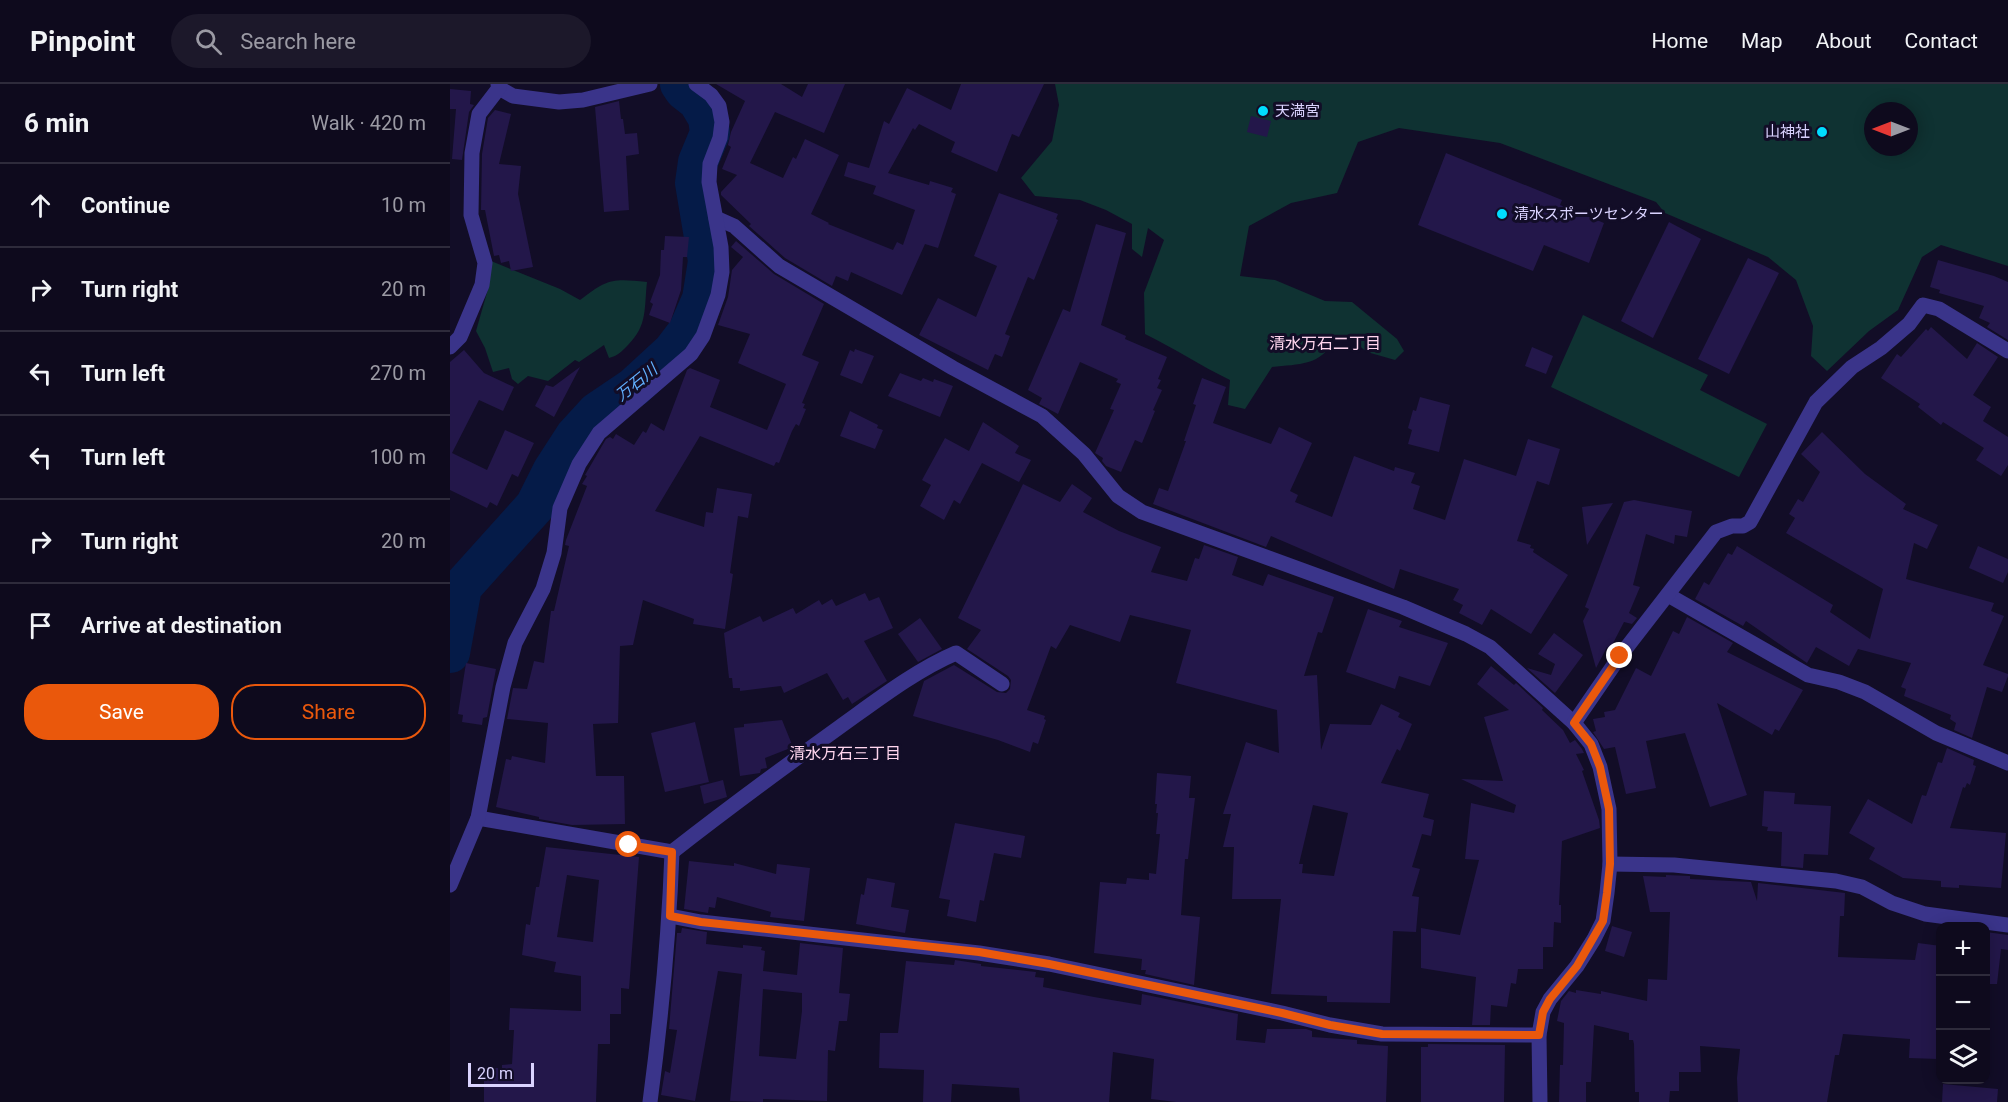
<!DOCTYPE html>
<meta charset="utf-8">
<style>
body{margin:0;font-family:Roboto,"Noto Sans JP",sans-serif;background:#1c182a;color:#f1f3f6}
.controls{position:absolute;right:18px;bottom:18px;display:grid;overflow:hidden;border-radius:12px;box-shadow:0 3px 15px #0003}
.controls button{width:54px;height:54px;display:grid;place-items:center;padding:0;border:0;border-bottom:2px solid #2e2b3b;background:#0e0a1d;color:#f1f3f6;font:30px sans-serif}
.compass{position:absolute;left:1414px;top:18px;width:54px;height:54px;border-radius:50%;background:#0e0a1d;box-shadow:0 3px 15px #0003;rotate:270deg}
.scale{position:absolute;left:18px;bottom:15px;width:66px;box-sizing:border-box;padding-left:6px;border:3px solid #dad3ff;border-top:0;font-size:16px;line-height:21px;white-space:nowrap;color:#dad3ff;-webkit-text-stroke:4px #120d27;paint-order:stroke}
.stop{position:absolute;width:18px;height:18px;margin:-14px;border:4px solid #ea580c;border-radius:50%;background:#fff}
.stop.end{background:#ea580c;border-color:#fff;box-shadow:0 2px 6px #0008}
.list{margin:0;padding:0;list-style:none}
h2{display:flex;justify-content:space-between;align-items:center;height:78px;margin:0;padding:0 24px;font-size:26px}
h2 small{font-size:20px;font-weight:400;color:#9b9aa4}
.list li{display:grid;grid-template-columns:39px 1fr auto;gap:18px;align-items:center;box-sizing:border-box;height:84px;padding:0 24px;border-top:2px solid #2e2b3b}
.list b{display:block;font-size:22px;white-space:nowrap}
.list em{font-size:20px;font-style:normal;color:#9b9aa4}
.actions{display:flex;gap:12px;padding:18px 24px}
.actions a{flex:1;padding:14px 0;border:2px solid #ea580c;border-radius:24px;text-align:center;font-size:21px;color:#ea580c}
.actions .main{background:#ea580c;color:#fff}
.icon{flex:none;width:33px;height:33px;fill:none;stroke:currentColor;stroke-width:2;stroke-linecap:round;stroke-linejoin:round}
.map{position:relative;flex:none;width:1558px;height:1018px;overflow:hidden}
header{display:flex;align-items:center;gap:36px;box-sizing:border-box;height:84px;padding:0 30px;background:#0e0a1d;border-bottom:2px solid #2e2b3b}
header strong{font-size:28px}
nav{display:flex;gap:33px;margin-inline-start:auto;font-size:21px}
.search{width:420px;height:54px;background:#1c182a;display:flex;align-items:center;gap:15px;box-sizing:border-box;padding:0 21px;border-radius:33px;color:#9b9aa4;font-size:22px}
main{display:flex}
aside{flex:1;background:#0e0a1d}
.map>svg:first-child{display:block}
</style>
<header>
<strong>Pinpoint</strong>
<div class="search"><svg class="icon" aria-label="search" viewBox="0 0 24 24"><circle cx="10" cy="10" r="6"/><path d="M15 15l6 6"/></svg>Search here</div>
<nav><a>Home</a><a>Map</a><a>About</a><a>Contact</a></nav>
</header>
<main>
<aside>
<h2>6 min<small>Walk · 420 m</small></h2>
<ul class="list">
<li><svg class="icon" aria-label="ahead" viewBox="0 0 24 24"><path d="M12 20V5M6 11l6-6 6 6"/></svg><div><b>Continue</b></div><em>10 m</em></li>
<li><svg class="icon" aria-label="right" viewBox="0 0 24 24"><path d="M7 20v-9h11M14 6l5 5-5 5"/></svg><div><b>Turn right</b></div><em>20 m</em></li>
<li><svg class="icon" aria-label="left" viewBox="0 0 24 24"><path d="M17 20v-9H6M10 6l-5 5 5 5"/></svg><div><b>Turn left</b></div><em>270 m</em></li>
<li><svg class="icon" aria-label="left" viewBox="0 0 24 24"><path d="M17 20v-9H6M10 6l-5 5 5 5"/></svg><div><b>Turn left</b></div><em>100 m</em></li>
<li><svg class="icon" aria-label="right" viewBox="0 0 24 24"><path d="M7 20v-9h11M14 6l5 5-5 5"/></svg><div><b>Turn right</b></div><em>20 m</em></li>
<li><svg class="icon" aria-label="arrive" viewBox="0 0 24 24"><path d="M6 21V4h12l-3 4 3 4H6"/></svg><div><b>Arrive at destination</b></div></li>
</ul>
<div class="actions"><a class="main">Save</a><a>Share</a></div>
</aside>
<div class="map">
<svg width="1558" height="1018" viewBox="0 0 1558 1018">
<rect width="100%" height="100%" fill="#120d27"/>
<g fill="#0f3232" fill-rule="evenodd">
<path d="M605 0H1558V182L1491 161 1472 173 1448 226 1419 247 1377 287 1361 272 1363 242 1346 196 1318 173 1215 129 1206 118 1050 59 949 44 908 58 887 109 841 119 799 142 790 192 825 196 875 217 902 218 947 255 954 267 945 276 917 268 902 256 885 255C871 282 849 280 822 283L795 325 778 321 780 296C751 282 724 264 695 250L694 209 714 156 698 144 692 173 682 165V140L656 126 630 116 585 112 571 94 602 57 609 21ZM1423 27H1459V63H1423Z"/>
<path d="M41 177 110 205 130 216C157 195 162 194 197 198 194 224 198 241 178 261 172 267 168 272 159 274L154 261 129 278 125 276 98 297 78 292 68 300 62 295 59 284 43 288 35 264 26 247 38 205Z"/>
<path d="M1133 231 1258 291 1250 306 1317 340 1289 393 1101 303Z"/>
</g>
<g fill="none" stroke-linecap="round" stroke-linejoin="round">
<path stroke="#051b48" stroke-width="40" d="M0 569 12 503 85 422 103 386 125 352 147 328 184 303 222 268 238 247 252 215 258 177 245 99 248 78 260 49 258 34 248 17 234 6 230 0"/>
</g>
<g fill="#23174a" fill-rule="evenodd">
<path d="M266 0H331L352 13 358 0H395L374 49 325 28 300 79 333 94 343 73 346 75 355 55 389 71 361 130 379 139 378 140 443 166 447 158 453 161 465 126 423 110 426 102 394 92 398 78 419 84 434 37 439 40 457 4 501 26 511 0H594L569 53 562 50 547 88 501 68 505 58 469 40 465 46 463 44 438 89 479 101 480 97 503 104 501 108 506 110 488 164 475 160 452 211 401 188 398 197 386 192 382 202 335 174 299 142 301 140 271 111V108L287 91 272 85 281 63 278 61 281 48 295 17Z"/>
<path d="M0 5 21 7 20 20 24 21 19 28 12 76 2 75 6 25H0Z"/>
<path d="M169 17 171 35H173L175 50 187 49 189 70 176 72 179 126 154 128 145 23Z"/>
<path d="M45 26 61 30 49 80 71 82 68 110 83 183 61 187 59 177 51 179 49 171 44 172 35 126H31L32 70 38 34Z"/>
<path d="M801 32 821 37 817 53 797 48Z"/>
<path d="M996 69 1112 116 1110 121 1154 139 1139 179 1094 161 1083 187 968 141Z"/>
<path d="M549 109 608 130 606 135 608 136 584 196 578 193 555 250 560 252 552 273 545 270 538 286 469 251 488 214 526 233 547 182 524 172Z"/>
<path d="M1219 138 1251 155 1203 254 1171 237Z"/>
<path d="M646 140 676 149 651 241 676 252 675 255 717 273 708 295 711 296 707 304 712 306 703 326 705 327 692 359 685 356 671 388 656 382 652 377 653 374 645 369 664 326 660 325 671 300 666 298 668 295 630 278 608 330 589 320 592 314 578 306 613 225 620 228Z"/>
<path d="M215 152 239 153 237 173H233L231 206 220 239 199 231 203 220 200 218 210 191 211 166H214Z"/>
<path d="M286 157 324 190 374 220 352 271 369 278 352 319 355 320 353 324 356 325 349 342 346 340 342 347 329 379 326 378 324 382 250 352 205 427 254 443 256 428 263 429 267 404 302 410 298 434 288 432 280 489 283 490 275 545 243 540 244 535 193 516 183 561 170 562 168 639 143 640 146 692H174L175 740 122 741 89 735V733L46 723 56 675 61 676 62 672 95 679 98 639 57 635 63 604 77 605 84 577 94 579 101 527H104L119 462 115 461 116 456 137 402 132 400 137 392 135 391 156 355 160 353 163 355 166 350 184 361 193 347 196 349 201 339 214 347 237 286 240 284 270 296 260 323 317 346 336 300 288 279 300 250 268 241 278 213 282 186 293 173 281 163Z"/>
<path d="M1298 174 1329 189 1279 290 1248 275Z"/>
<path d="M1488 176 1544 192 1558 198V256L1537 243 1540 239 1529 234 1534 222 1489 209 1490 206 1480 203Z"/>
<path d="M1481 243 1517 275 1527 259 1548 273 1523 311 1541 323 1533 337 1558 353V381L1551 392 1526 376 1534 364 1493 338 1491 341 1468 323 1470 320 1431 294 1447 270 1451 273 1476 245 1478 247Z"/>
<path d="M1082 263 1103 272 1096 290 1075 282Z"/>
<path d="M405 265 424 272 412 300 390 291 400 266 404 268Z"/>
<path d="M14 266 34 289 64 303 53 327 29 316 2 369 37 386 55 346 84 359 68 393 62 390 47 422 40 418 37 424 0 406V278Z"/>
<path d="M130 283 104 333 85 322 96 301 103 303Z"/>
<path d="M450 289 471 297 473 294 483 298 484 295 503 302 490 333 438 312Z"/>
<path d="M752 294 776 303 763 339 821 360 829 343 862 359 840 407 848 411 845 418 882 433 904 372 944 387 945 383 965 389 961 399 970 402 963 425 995 436 1014 375 1066 392 1078 355 1110 365 1099 401 1087 397 1067 457 1081 461 1080 464 1084 465 1083 468 1118 491 1081 550 1041 525 1032 541 1009 529 1013 521 1003 516 1009 505 950 485 944 505 821 452 816 463 703 420 709 404 718 407 736 357H734L746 321 743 320Z"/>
<path d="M970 313 1000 321 989 368 958 360 962 346 958 344 963 326 966 327Z"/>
<path d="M400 327 428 341 427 344 433 346 425 365 390 352Z"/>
<path d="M533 338 569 362 565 369 581 376 569 398 532 379 510 420 504 416 494 436 470 422 481 401 472 396 495 354 519 367Z"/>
<path d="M1372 348 1415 390 1456 420 1453 425 1488 441 1477 465 1464 459 1456 495 1544 519 1541 527 1554 532 1533 581 1558 590V592L1552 608 1537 603 1522 654 1504 646 1506 639 1500 635 1501 631 1454 612 1456 605 1451 603 1461 579 1408 565 1399 582 1366 563 1357 579 1296 537 1293 542 1245 515 1254 498 1259 501 1278 469 1282 471 1287 462 1383 521 1380 528 1420 555 1433 505 1336 449 1345 434 1339 430 1348 415 1353 418 1370 388 1351 370Z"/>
<path d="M573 400 610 418 622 400 642 414 633 428 669 447 711 463 701 488 737 497 745 474 749 475 754 461 788 473 782 491 813 502 818 490 884 513 872 549 868 548 854 592 867 591 871 666 880 640 921 641 931 620 950 629 948 633 962 640 950 667 947 665 931 699 979 710 973 733 984 736 981 752 972 750 962 783 970 785 962 812 969 813 966 848 943 847 940 919 877 918V912L821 910 831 815H782L784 763H773L781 730H773L796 658 829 669 827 626 726 599 741 546 680 531 670 558 620 541 606 565 601 562 577 626 595 632 594 635 596 636 588 660 583 658 580 668 548 656 463 632 474 597 504 581 547 608 556 609 560 605 561 596 558 592 517 565 531 546 508 534ZM863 721 898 729 884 792 852 789 853 780H849Z"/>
<path d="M1184 416 1242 427 1237 453 1225 451 1224 460 1196 450 1183 501 1190 503 1179 529 1187 534 1182 540 1174 538 1160 565 1157 563 1146 584 1133 537 1139 525 1135 523 1174 418Z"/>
<path d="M1163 419 1137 461 1132 423Z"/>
<path d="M1528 462 1558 475V488L1553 499 1519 484Z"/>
<path d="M415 509 419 517 429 513 443 544 414 557 437 597 402 620 398 613 393 616 377 589 334 609 331 602 290 607V604H283L282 594H279L274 549 310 532 313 538 343 524 346 530 369 516 372 521 382 515 386 522Z"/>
<path d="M918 525 952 537 949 543 998 559 980 602 949 592 945 605 896 588Z"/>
<path d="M1237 533 1283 559 1277 568 1353 606 1329 647 1325 645 1322 651 1267 619 1297 711 1260 723 1235 649 1196 657 1206 704 1176 710 1165 663 1154 665 1143 648 1146 647 1143 635 1155 633 1154 628 1165 626 1186 584 1201 592 1223 547 1229 550Z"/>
<path d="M470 534 492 565 468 578 448 550Z"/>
<path d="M1104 549 1133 571 1105 609 1077 584 1101 591 1105 580 1088 570Z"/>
<path d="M16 579 46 585 37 633 33 634 32 641 12 638 13 631 8 630Z"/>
<path d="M1041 582 1064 601 1066 599 1093 624 1092 626 1113 646 1120 659 1125 656 1132 665 1134 669 1126 670 1134 686 1132 687 1149 736 1150 744 1112 757 1109 821H1111V839L1104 838 1103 863H1093V885H1068L1066 900 1061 899 1057 923 1041 921 1040 941H1022L1026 893 971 884V844L1010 851 1029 776 1015 775 1021 719 1064 729 1066 721 1011 695 1053 697 1034 633 1059 626 1027 600Z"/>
<path d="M332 636 343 663 315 674 317 684 311 685 310 689 290 692 284 644 294 643V640Z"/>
<path d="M245 638 259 698 215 708 201 649Z"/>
<path d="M1497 664 1524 676 1523 681 1526 682 1520 701 1517 699 1515 704 1513 703 1500 744 1556 749 1551 804 1509 801V804L1491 803V797L1453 794 1419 775 1425 764 1399 749 1418 715 1462 740 1472 711 1476 712 1488 678 1492 679Z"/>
<path d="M707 689 741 692 739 714H745L738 775H735L731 831 750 833 744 901 695 890 696 886H691L692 875 644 869 650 798 676 800 677 794 699 796V789L706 790 710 750H706L708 729H706L707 720H705Z"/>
<path d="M273 696 277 713 254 720 250 702Z"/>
<path d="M1314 707 1345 709 1344 720 1381 722 1378 771 1354 770 1353 784 1331 782 1332 748 1317 747 1318 743 1312 742Z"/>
<path d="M505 739 575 752 571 774 544 769 534 817 530 816 526 838 497 832 500 816 489 814Z"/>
<path d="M96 763 189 773 179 905 171 904V930H160V960H148L146 1018H34V996H43V984H52V981L62 980 64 946H59L60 924 131 927V892L104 888 106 878 72 871 76 840 80 841 86 803H89ZM117 791 149 796 143 858 107 853Z"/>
<path d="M239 777 284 782V779L326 790 327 780 360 784 354 837 320 833 321 828 267 813 265 824 259 823 258 829 234 825Z"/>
<path d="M1216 791 1240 792V795L1301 798 1307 817 1308 799 1395 809 1394 832H1390L1388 873 1465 876 1468 859 1491 862V885L1487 916V935H1490L1488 975 1459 974 1460 955 1393 950 1389 971H1385L1377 1018H1288L1287 994 1290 965 1250 962 1251 988H1229V1007H1220L1219 1018H1189V1008H1185L1184 960 1183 956H1179V949L1144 941 1141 998H1136V1018H1109L1110 981H1113L1114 939 1107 937 1111 917 1119 907 1126 909V906L1151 910V907L1197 917 1198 895 1217 896 1220 828H1200L1193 792 1216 793Z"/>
<path d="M417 794 445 799 441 823 459 826 455 849 406 840 411 810 414 811Z"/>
<path d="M1162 842 1182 848 1174 873 1155 867Z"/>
<path d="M232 844 257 848 256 860 293 864V861L312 863 311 866 315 867 313 887 347 891 350 859 393 864 389 909 400 910 397 937H389L385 967 378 966 377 1017 313 1015V1018L280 1017 292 890 268 887 245 1017 211 1011 215 987 220 989 227 946 219 945 227 849H231ZM313 905 352 909V927L346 975 309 972Z"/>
<path d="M1536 848 1558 851V866L1551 865 1547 900H1536Z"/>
<path d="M505 876 531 880V882L586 888 585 893 594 894 593 903 644 913 691 921 692 910 788 930 786 956 815 959 817 945H856L862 947V953L907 956V960L938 962 936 1018H726L701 1015 704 975 663 968 659 1018H570L569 1004 502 1000 501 1018H473L474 986 429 984 430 949H448L456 877 504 881Z"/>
<path d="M978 960 1055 961 1054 1018H971V963H978Z"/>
<path d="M1493 1000 1548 1005 1547 1018H1492Z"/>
</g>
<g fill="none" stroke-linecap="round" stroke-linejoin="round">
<g stroke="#3a348a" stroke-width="15">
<path d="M48 0 49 4 63 12 109 18 133 16 200 0"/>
<path d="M266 134 284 142 329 182 503 284 592 332 634 370 668 412 692 428 953 523 1016 550 1040 563 1124 639 1141 660 1150 683 1159 725 1160 780 1157 809 1153 837 1144 855 1127 882 1100 915 1093 928 1089 951 1090 1018"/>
<path d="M0 263 10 253 32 201 35 179 21 131 22 69 29 30 49 4"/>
<path d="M1218 511 1358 591 1389 598 1415 608 1486 649 1558 679"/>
<path d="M1124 639 1170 572 1266 448 1282 442H1293L1300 438 1366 318 1402 283 1431 264 1459 240 1473 221 1489 225 1558 267"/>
<path d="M28 734 222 768C277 725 334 683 391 642 426 617 466 586 506 569L552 600"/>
<path d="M1160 780 1224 781 1386 797 1412 803 1442 819 1475 830 1558 841"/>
<path d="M0 801 28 734 53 603 65 559 93 505 104 469 110 424 129 380 149 349 241 270 253 252 268 211 272 188 271 163 259 98 260 80 270 54 272 38 269 22 261 11 246 0"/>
<path d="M220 832 251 838 529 869 599 880 832 929 880 941 932 950 1089 951"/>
<path d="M200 1018C211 935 219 852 222 768"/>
</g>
</g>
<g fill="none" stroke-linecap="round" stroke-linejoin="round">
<path stroke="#ea580c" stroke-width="8" d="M179 761 222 768 220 832 251 838 529 868 599 880 832 929 880 941 932 950 1089 951 1093 928 1100 915 1127 882 1153 837 1157 809 1160 780 1159 725 1150 683 1141 660 1124 639 1170 572"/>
</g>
<g fill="#00dcfe" stroke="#120d27" stroke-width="2">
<circle cx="813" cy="27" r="6"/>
<circle cx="1372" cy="48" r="6"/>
<circle cx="1052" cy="130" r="6"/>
</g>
<g text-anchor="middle" stroke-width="6" stroke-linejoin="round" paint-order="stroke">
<g font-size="15" fill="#dad3ff" stroke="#120d27" text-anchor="start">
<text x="825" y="32">天満宮</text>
<text x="1360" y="53" text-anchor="end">山神社</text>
<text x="1064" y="135">清水スポーツセンター</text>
</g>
<g font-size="16" fill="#ffd5ee" stroke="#120d27">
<text x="875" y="265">清水万石二丁目</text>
<text x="395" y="675">清水万石三丁目</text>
</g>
<g font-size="16" font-style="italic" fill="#61b0ff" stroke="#120d27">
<text transform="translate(186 298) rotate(-39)" y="6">万石川</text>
</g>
</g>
</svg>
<div class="controls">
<button>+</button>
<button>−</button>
<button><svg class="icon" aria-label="layers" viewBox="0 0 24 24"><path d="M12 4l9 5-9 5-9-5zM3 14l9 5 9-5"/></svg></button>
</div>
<svg class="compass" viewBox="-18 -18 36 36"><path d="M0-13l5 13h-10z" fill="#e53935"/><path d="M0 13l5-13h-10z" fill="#9b9aa4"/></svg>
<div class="scale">20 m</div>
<div class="stop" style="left:179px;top:761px"></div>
<div class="stop end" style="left:1170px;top:572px"></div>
</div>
</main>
